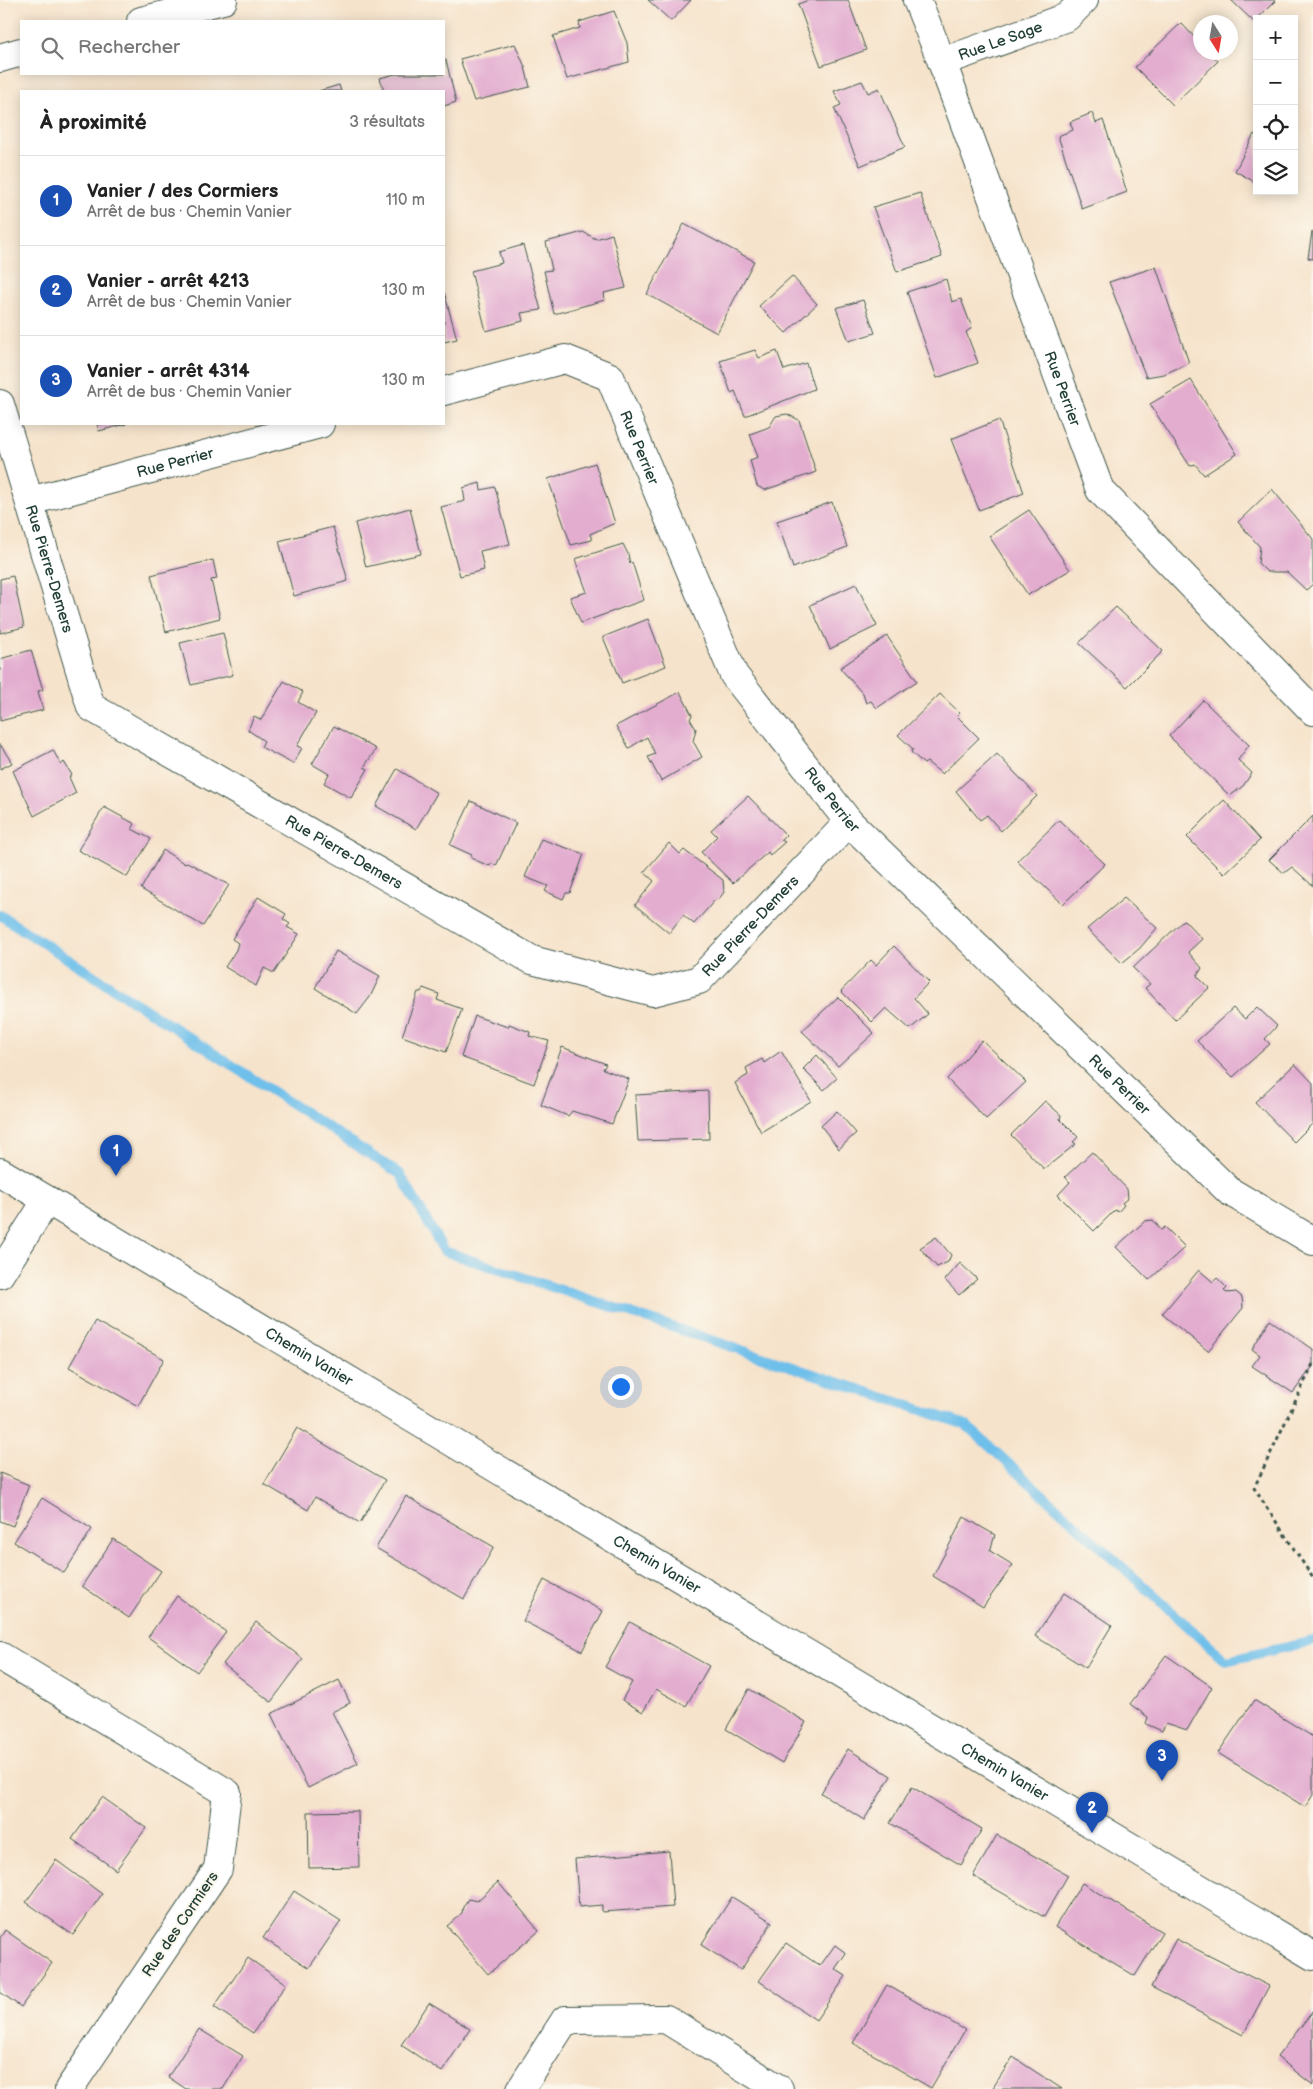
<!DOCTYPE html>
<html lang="fr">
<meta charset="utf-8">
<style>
body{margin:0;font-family:"Balsamiq Sans",sans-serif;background:#f6f6f6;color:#222}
.controls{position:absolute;right:15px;top:15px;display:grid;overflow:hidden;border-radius:0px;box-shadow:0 2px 12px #0003}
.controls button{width:45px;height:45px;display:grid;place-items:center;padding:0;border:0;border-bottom:1px solid #e0e0e0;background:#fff;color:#222;font:25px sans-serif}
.compass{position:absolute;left:1193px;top:15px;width:45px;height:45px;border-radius:50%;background:#fff;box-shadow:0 2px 12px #0003;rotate:169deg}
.you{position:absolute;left:620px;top:1386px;width:18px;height:18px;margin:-12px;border:4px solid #fff;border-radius:50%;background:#1a73e8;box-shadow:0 0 0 8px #1a73e833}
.badge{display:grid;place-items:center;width:32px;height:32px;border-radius:50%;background:#c8321e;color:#fff;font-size:16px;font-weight:700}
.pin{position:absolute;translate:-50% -41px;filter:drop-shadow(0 1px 2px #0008)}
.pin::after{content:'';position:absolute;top:26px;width:18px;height:15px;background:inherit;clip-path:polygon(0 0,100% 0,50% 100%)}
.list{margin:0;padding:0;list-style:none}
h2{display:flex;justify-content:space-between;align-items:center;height:65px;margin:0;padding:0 20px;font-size:21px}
h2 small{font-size:16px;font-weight:400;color:#767676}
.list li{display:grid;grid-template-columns:32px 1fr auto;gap:15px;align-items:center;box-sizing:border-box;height:90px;padding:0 20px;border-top:1px solid #e0e0e0}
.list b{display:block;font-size:19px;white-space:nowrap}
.list p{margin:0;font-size:16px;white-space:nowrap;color:#767676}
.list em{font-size:16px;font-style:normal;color:#767676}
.icon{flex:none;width:28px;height:28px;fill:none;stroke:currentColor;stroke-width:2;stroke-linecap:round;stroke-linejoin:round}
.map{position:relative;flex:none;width:1313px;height:2089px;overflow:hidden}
.search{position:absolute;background:#fff;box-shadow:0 2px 12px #0003;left:20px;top:20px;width:425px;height:55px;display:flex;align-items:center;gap:12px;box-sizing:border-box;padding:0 18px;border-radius:0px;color:#767676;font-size:19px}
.panel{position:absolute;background:#fff;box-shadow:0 2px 12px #0003;left:20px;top:90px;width:425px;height:335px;border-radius:0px}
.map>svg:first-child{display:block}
</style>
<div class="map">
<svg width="1313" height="2089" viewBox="0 0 1313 2089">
<rect width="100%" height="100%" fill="#fbf7ec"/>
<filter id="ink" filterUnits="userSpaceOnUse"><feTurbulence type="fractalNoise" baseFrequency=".02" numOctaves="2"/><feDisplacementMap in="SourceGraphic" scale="10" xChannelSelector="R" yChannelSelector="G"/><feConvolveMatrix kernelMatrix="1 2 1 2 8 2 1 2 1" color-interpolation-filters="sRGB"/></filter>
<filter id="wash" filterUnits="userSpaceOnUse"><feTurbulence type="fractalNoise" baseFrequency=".0096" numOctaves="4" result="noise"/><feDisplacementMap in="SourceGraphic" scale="20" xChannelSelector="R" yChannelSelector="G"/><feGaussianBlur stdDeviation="1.12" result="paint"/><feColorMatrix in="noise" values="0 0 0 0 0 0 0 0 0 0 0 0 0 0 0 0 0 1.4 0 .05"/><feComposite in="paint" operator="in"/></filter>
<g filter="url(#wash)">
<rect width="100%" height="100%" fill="#f6e3cb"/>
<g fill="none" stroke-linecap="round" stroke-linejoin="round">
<path stroke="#6ebfea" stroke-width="10" d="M0 915 400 1174 444 1251 966 1425 1226 1661 1313 1641"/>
</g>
<g id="blocks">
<g fill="#e3add0">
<path d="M648 0H691L671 21Z"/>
<path d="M809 0H848L866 50 821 66 798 4Z"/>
<path d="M1231 0H1276L1254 22Z"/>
<path d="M614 11 627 43 629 62 567 79 553 36 580 28 579 22Z"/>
<path d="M1181 23 1200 43V52H1210L1218 61 1173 105 1135 67Z"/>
<path d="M515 44 525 67 530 87 474 101 460 59Z"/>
<path d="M444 60H446L456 102 444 106V91H384L380 78 395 74H444Z"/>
<path d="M862 81 868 93 879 88 905 147 860 166 834 108 841 105 834 91Z"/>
<path d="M339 85 341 91H319Z"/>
<path d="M1092 113 1096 123 1103 120 1127 192 1082 209 1058 136 1073 130 1070 122Z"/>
<path d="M1254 134 1257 136V183L1235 171Z"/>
<path d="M920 193 942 257 897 272 873 207Z"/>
<path d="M684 224 754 261 717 333 647 294Z"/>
<path d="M583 232 596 239 612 234 626 288 604 293 605 300 554 314 544 271 552 270 546 242Z"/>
<path d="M1312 232H1313V259L1308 258Z"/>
<path d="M523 245 541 310 521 313 523 321 486 331 471 271 502 263 499 252Z"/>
<path d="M1156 267 1189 363 1164 374 1146 377 1109 282Z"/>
<path d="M792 276 817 304 786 333 759 306Z"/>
<path d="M946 279 952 302 961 299 972 328 966 332 978 363 937 378 907 292Z"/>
<path d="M444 292 457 339 444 342Z"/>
<path d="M863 300 875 333 849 341 836 308Z"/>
<path d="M755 350 759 358 777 351 784 370 806 363 814 389 745 416 735 391 731 393 720 361Z"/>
<path d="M1191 380 1237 454 1204 475 1195 464 1190 466 1150 404Z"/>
<path d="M787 414 799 420 816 472 765 490 757 486 750 460 758 457 750 434 769 427 776 416Z"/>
<path d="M999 420 1024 493 979 510 951 439Z"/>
<path d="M97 424H126L99 431Z"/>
<path d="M595 463 615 523 590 534 592 540 571 545 548 479Z"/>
<path d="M480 483 481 490 495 487 510 544 480 551 484 570 460 576 441 507 465 501 463 488Z"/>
<path d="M1272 489 1313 539V584L1306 590 1287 572H1267L1258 563 1260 547 1238 522Z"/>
<path d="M832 502 847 547 793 568 777 521Z"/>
<path d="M410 508 421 554 366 567 355 523Z"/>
<path d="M1029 510 1070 570 1028 595 989 536Z"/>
<path d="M333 527 348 581 294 596 279 541Z"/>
<path d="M623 544 628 554 630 564 632 562 644 600 581 623 570 597 587 592 575 559Z"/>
<path d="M213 560 217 579 211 580 220 618 166 632 151 575Z"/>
<path d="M13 576 24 627 0 633V579Z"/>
<path d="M856 584 877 626 830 649 810 605Z"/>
<path d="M1116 607 1163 651 1127 687 1079 643Z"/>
<path d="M648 619 666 666 622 683 603 637Z"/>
<path d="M223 633 233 675 191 685 180 643Z"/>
<path d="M887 636 917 681 877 708 871 701 866 703 863 694 840 668Z"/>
<path d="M31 650 43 690 38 691 43 710 0 721V659Z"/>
<path d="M284 681 303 692 298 702 316 713 297 746 302 748 293 764 261 747 264 741 248 730 254 716 261 720Z"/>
<path d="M680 692 692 715 690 719 696 729 693 741 702 757 661 781 648 757 655 754 647 737 629 748 616 726Z"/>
<path d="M940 694 960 713 957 716 979 738 942 774 927 762 924 764 911 752 913 749 898 735Z"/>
<path d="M1203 700 1249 745 1238 760 1252 773 1243 786 1230 796 1169 736Z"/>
<path d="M334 726 376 749 364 767 368 769 351 798 324 783 329 774 312 764Z"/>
<path d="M0 744 12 763 0 769Z"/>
<path d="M53 750 61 765 64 762 72 775 69 777 76 793 34 816 13 771Z"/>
<path d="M997 754 1037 796 1001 831 987 815 980 820 956 791Z"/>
<path d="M397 769 437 793 416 829 376 806Z"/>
<path d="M748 796 786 835 781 840 785 842 770 855 768 852 733 883 701 852 717 836 711 830Z"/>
<path d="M1224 800 1260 840 1224 874 1187 837Z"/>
<path d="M471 801 516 823 496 866 491 863 490 866 482 863 471 858 472 855 450 845Z"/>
<path d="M104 807 135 824 132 829 151 839 127 877 78 850Z"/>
<path d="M1313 816V886L1292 867 1284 873 1269 860Z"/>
<path d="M1059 820 1105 864 1063 904 1017 861Z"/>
<path d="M541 839 584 854 570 893H566L563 899 545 891 548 886 525 877Z"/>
<path d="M669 843 680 854 684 850 723 880 724 892 719 899 715 900 694 924 683 915 669 933 635 905 654 881 644 872Z"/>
<path d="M163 850 185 864 187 862 229 885 203 926 141 889Z"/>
<path d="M258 897 286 914 283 919 290 924 287 927 299 934 274 973 264 968 256 986 225 967 236 950 238 943 232 939Z"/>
<path d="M1124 898 1157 928 1140 948 1122 963 1087 929Z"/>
<path d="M1184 920 1202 939 1188 952 1202 968 1197 976 1209 988 1175 1020 1145 988 1150 984 1133 968Z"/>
<path d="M894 946 929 982 914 998 928 1014 910 1029 886 1008 872 1022 841 991 871 960 876 965Z"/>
<path d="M336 951 380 976 370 997 357 1014 315 988Z"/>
<path d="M423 988 439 994 437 1000 462 1009 446 1052 402 1036 418 992H421Z"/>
<path d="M838 997 874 1033 838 1066 802 1031Z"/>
<path d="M1257 1007 1277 1026 1265 1039 1270 1044 1233 1077 1197 1041 1233 1008 1245 1019Z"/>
<path d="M475 1016 508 1027 509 1024 530 1032 529 1036 549 1041 534 1084 461 1057Z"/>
<path d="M982 1040 1026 1082 986 1119 947 1079Z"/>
<path d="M562 1047 606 1064 603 1069 629 1079 612 1124 572 1111 568 1116 541 1105Z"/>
<path d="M781 1051 811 1101 761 1132 735 1083 748 1075 746 1068 762 1059 764 1063Z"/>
<path d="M817 1055 837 1078 824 1090 803 1069Z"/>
<path d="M1295 1064 1313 1083V1123L1294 1142 1255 1102Z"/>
<path d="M708 1091 709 1139 638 1141 635 1095Z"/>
<path d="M1045 1101 1061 1115 1060 1119 1078 1137 1073 1142 1076 1144 1044 1169 1011 1135Z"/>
<path d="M837 1111 856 1133 839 1149 821 1126Z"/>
<path d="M1092 1152 1127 1189 1128 1198 1122 1203 1124 1205 1118 1212 1115 1210 1094 1231 1058 1195 1070 1182 1065 1177Z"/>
<path d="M1153 1220 1161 1230 1165 1227 1185 1247 1149 1280 1116 1247 1145 1221Z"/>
<path d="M936 1237 951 1255 948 1262 937 1267 920 1248Z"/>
<path d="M960 1263 977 1279 959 1295 945 1280Z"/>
<path d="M1199 1270 1213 1282 1217 1278 1227 1288 1224 1291 1227 1293 1236 1292 1242 1297 1243 1308 1208 1351 1162 1314Z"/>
<path d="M1270 1320 1313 1349V1366L1293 1393 1252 1366 1260 1355 1252 1349Z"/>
<path d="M95 1321 164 1359 138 1406 69 1367Z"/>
<path d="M297 1428 385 1480 360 1523 315 1497 308 1510 264 1484Z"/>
<path d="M0 1473 29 1485 13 1526 0 1521Z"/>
<path d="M406 1496 494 1547 464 1599 376 1548Z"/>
<path d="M42 1498 92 1529 64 1573 14 1542Z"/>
<path d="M964 1517 995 1535 990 1551 1013 1565 983 1607 933 1576Z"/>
<path d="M113 1539 161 1571 129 1618 82 1586Z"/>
<path d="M544 1580 603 1611 582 1651 523 1621Z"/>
<path d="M1064 1593 1112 1625 1086 1668 1035 1636Z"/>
<path d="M177 1596 226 1632 197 1672 148 1637Z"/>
<path d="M256 1622 303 1659 271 1702 223 1664Z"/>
<path d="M630 1622 709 1666 686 1706 656 1689 643 1712 622 1700 632 1682 605 1667Z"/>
<path d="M1166 1655 1212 1687 1187 1730 1166 1723 1162 1731 1146 1724 1148 1717 1130 1704Z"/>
<path d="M339 1680 350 1703 332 1712 358 1763 308 1788 271 1714Z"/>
<path d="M749 1689 806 1722 782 1763 726 1729Z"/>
<path d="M1254 1700 1313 1737V1795L1305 1807 1218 1753Z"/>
<path d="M848 1749 891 1776 864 1820 821 1793Z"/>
<path d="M912 1787 982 1829 961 1865 890 1823Z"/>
<path d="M102 1797 146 1828 116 1870 72 1839Z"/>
<path d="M358 1811 359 1867 309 1868 308 1812Z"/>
<path d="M997 1835 1068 1875 1044 1917 973 1876Z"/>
<path d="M669 1851 673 1907 602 1912V1905L579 1907 575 1859Z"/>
<path d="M56 1860 102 1894 73 1935 26 1902Z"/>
<path d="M498 1882 539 1931 488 1974 447 1926 462 1913 463 1907 468 1899 477 1901Z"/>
<path d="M1082 1883 1162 1932 1135 1976 1055 1927Z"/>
<path d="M294 1891 341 1921 309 1968 263 1938Z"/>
<path d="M732 1897 772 1922 741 1970 701 1945Z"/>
<path d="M5 1930 52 1963 21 2007 0 1992V1938Z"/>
<path d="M1176 1939 1269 1986 1243 2035 1151 1987Z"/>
<path d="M786 1943 820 1966 835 1945 846 1953 835 1969 846 1976 816 2020 759 1981Z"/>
<path d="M248 1958 286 1984 253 2033 214 2007Z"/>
<path d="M887 1985 965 2030 931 2088 853 2043Z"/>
<path d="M429 2003 470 2029 442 2072 401 2045Z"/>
<path d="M1313 2011V2085L1277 2057Z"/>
<path d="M199 2029 243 2056 223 2089H186L168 2077Z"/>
<path d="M1013 2057 1062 2089H992Z"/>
</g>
</g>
</g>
<g filter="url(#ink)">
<use href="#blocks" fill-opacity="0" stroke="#3f564b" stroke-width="1"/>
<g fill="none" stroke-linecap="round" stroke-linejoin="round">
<g stroke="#3f564b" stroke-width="30">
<g id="street">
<path id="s1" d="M917 0 942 62 1100 490 1313 711"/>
<path id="s2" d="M942 62 1067 17 1084 0"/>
<path id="s3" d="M444 391 565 359 610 377 734 675 849 822 1229 1191 1313 1241"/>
<path id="s4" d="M0 404 91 707 532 960 653 992 699 980 849 822"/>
<path id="s5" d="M30 501 320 424"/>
<path d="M0 1274 47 1200"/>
<path d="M0 1656 227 1793 218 1869 69 2089"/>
<path d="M521 2089 565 2020 666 2019 779 2089"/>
</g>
</g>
<g stroke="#3f564b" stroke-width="30">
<g id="secondary">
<path d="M141 21 223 0"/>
<path d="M0 58 21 52"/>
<path id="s6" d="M0 1172 1313 1956"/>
</g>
</g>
<path stroke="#3f564b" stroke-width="3" stroke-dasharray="4 4" stroke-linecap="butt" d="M1313 1364 1254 1488 1313 1578"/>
<use href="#street" stroke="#fff" stroke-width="28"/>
<use href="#secondary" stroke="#fff" stroke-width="28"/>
</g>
</g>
<g text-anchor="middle" stroke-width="4" stroke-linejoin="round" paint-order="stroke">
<g font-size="15" fill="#1f3d34" stroke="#fbf7ec">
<text dy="5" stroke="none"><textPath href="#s2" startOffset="62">Rue Le Sage</textPath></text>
<text dy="5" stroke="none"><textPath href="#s1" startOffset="415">Rue Perrier</textPath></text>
<text dy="5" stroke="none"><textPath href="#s3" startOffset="250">Rue Perrier</textPath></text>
<text dy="5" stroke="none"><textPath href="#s5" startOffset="150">Rue Perrier</textPath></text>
<text dy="5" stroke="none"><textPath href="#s4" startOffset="172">Rue Pierre-Demers</textPath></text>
<text dy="5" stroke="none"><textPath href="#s3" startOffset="655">Rue Perrier</textPath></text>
<text dy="5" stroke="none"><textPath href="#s4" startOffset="608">Rue Pierre-Demers</textPath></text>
<text dy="5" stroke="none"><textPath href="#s4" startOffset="1072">Rue Pierre-Demers</textPath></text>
<text dy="5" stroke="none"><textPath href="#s3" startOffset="1060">Rue Perrier</textPath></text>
<text dy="5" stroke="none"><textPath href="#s6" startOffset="360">Chemin Vanier</textPath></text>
<text dy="5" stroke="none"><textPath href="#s6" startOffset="765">Chemin Vanier</textPath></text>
<text dy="5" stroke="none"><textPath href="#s6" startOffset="1170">Chemin Vanier</textPath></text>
<text transform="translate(180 1924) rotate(-56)" y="5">Rue des Cormiers</text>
</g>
</g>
</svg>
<div class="controls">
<button>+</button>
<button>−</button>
<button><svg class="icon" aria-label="locate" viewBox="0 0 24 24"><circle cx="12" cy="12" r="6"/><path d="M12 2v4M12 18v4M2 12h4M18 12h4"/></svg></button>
<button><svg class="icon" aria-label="layers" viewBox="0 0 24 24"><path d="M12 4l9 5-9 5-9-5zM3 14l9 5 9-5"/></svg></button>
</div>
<svg class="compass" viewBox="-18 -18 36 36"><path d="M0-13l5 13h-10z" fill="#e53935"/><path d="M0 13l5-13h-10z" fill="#767676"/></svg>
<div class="you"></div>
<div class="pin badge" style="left:116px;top:1176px;background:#1a4fb4">1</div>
<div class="pin badge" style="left:1092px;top:1833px;background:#1a4fb4">2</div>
<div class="pin badge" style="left:1162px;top:1781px;background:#1a4fb4">3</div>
<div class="search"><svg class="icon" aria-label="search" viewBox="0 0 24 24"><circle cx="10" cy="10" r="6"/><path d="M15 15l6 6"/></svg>Rechercher</div>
<section class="panel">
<h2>À proximité<small>3 résultats</small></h2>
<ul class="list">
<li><span class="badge" style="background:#1a4fb4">1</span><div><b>Vanier / des Cormiers</b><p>Arrêt de bus · Chemin Vanier</p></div><em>110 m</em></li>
<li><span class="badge" style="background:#1a4fb4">2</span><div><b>Vanier - arrêt 4213</b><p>Arrêt de bus · Chemin Vanier</p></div><em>130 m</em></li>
<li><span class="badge" style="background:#1a4fb4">3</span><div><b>Vanier - arrêt 4314</b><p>Arrêt de bus · Chemin Vanier</p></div><em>130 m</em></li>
</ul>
</section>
</div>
